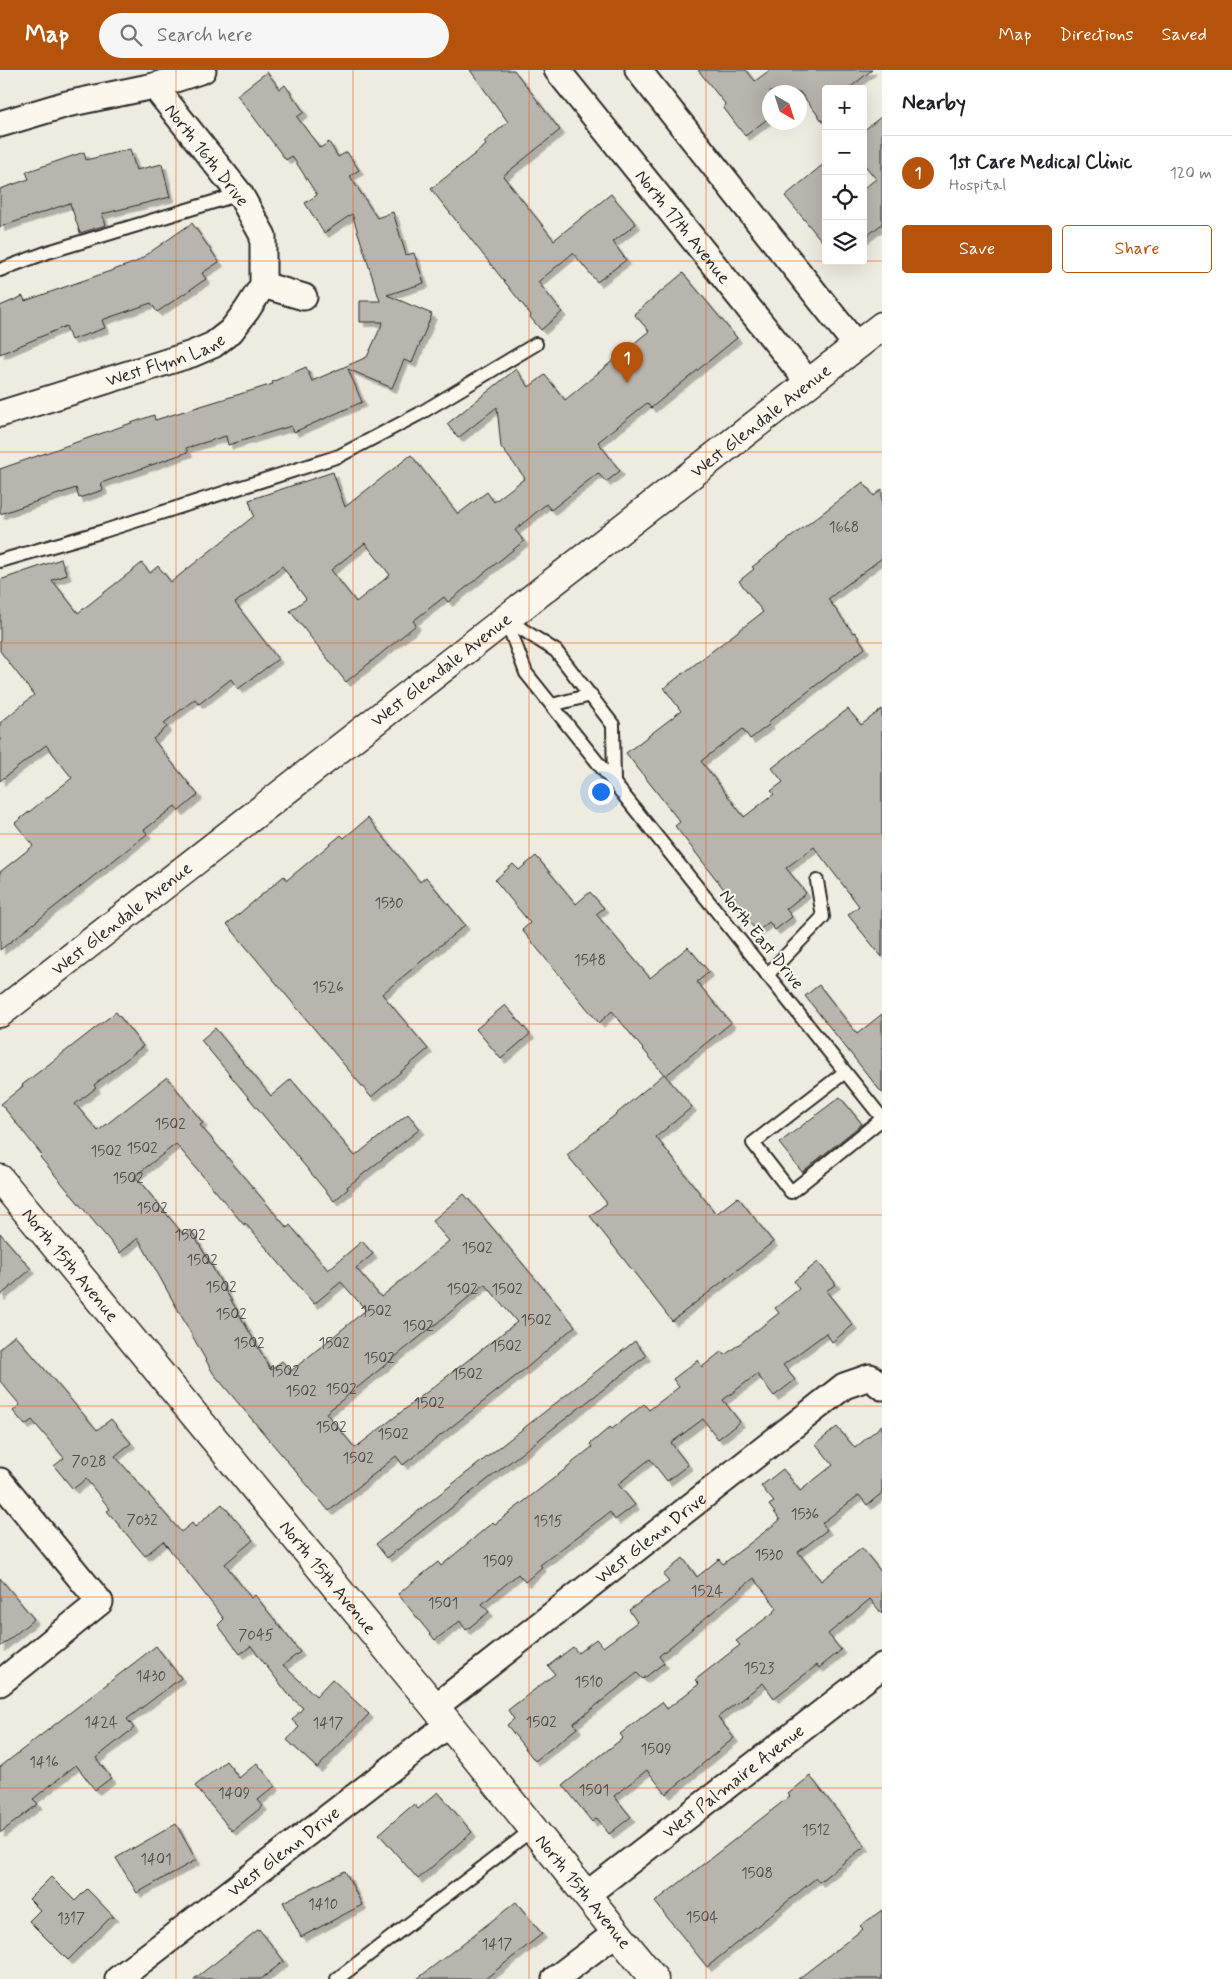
<!DOCTYPE html>
<meta charset="utf-8">
<style>
body{margin:0;font-family:Mynerve,sans-serif;background:#f6f6f6;color:#202124}
.controls{position:absolute;right:15px;top:15px;display:grid;overflow:hidden;border-radius:5px;box-shadow:0 5px 20px #0002}
.controls button{width:45px;height:45px;display:grid;place-items:center;padding:0;border:0;border-bottom:1px solid #e0e0e0;background:#fff;color:#202124;font:25px sans-serif}
.compass{position:absolute;left:762px;top:15px;width:45px;height:45px;border-radius:50%;background:#fff;box-shadow:0 5px 20px #0002;rotate:141deg}
.you{position:absolute;left:600px;top:721px;width:18px;height:18px;margin:-12px;border:4px solid #fff;border-radius:50%;background:#1a73e8;box-shadow:0 0 0 8px #1a73e833}
.badge{display:grid;place-items:center;width:32px;height:32px;border-radius:50%;background:#b45309;color:#fff;font-size:16px;font-weight:700}
.pin{position:absolute;translate:-50% -41px;filter:drop-shadow(0 1px 2px #0008)}
.pin::after{content:'';position:absolute;top:26px;width:18px;height:15px;background:inherit;clip-path:polygon(0 0,100% 0,50% 100%)}
.list{margin:0;padding:0;list-style:none}
h2{display:flex;justify-content:space-between;align-items:center;height:65px;margin:0;padding:0 20px;font-size:21px}
h2 small{font-size:16px;font-weight:400;color:#757577}
.list li{display:grid;grid-template-columns:32px 1fr auto;gap:15px;align-items:center;box-sizing:border-box;height:75px;padding:0 20px;border-top:1px solid #e0e0e0}
.list b{display:block;font-size:19px;white-space:nowrap}
.list p{margin:0;font-size:16px;white-space:nowrap;color:#757577}
.list em{font-size:16px;font-style:normal;color:#757577}
.actions{display:flex;gap:10px;padding:15px 20px}
.actions a{flex:1;padding:11px 0;border:1px solid #b45309;border-radius:5px;text-align:center;font-size:18px;color:#b45309}
.actions .main{background:#b45309;color:#fff}
.icon{flex:none;width:28px;height:28px;fill:none;stroke:currentColor;stroke-width:2;stroke-linecap:round;stroke-linejoin:round}
.map{position:relative;flex:none;width:882px;height:1909px;overflow:hidden}
header{display:flex;align-items:center;gap:30px;box-sizing:border-box;height:70px;padding:0 25px;background:#b45309;color:#fff}
header strong{font-size:24px}
nav{display:flex;gap:28px;margin-inline-start:auto;font-size:18px}
.search{width:350px;height:45px;background:#f6f6f6;display:flex;align-items:center;gap:12px;box-sizing:border-box;padding:0 18px;border-radius:28px;color:#757577;font-size:19px}
main{display:flex}
aside{flex:1;background:#fff}
.map>svg:first-child{display:block}
</style>
<header>
<strong>Map</strong>
<div class="search"><svg class="icon" aria-label="search" viewBox="0 0 24 24"><circle cx="10" cy="10" r="6"/><path d="M15 15l6 6"/></svg>Search here</div>
<nav><a>Map</a><a>Directions</a><a>Saved</a></nav>
</header>
<main>
<div class="map">
<svg width="882" height="1909" viewBox="0 0 882 1909">
<defs>
<filter id="shadow"><feDropShadow dx="4.5" dy="4.5" stdDeviation="0" flood-color="#0004"/></filter>
</defs>
<rect width="100%" height="100%" fill="#eeebe0"/>
<filter id="ink" filterUnits="userSpaceOnUse"><feTurbulence type="fractalNoise" baseFrequency=".02" numOctaves="2"/><feDisplacementMap in="SourceGraphic" scale="10" xChannelSelector="R" yChannelSelector="G"/><feConvolveMatrix kernelMatrix="1 2 1 2 8 2 1 2 1" color-interpolation-filters="sRGB"/></filter>
<g filter="url(#ink)">
<g fill="#b8b5ae" stroke="#2b2b2b" fill-rule="evenodd" filter="url(#shadow)">
<path d="M470 0H514L560 60 503 106 554 170 611 124 636 154 613 172 626 190 597 212 573 183 538 212 562 242 541 260 530 247 531 245 431 119 486 75 484 72 508 52Z"/>
<path d="M698 0H746L755 11 770 0H872L848 19H826V56L800 22H770V47L745 66 723 37 726 35Z"/>
<path d="M267 2 280 19 285 15 304 42 297 47 320 78 329 72 338 87 347 82 359 100 350 106 377 148 393 142 406 185 414 183 424 213 387 225 432 244 412 293 404 290 392 318 348 299 362 332 294 362 291 356 228 375 226 366 186 378 188 382 101 413 103 420 79 428 76 418 0 444V399L154 345 155 350 273 314 272 312 306 297 312 311 367 287 383 252H360V231H380L352 144 324 163 305 133 317 125 292 86 286 90 237 25Z"/>
<path d="M882 46V154L863 169V119L876 109 863 93V61Z"/>
<path d="M130 79 136 100 162 94 170 127 102 144 106 155 80 163 70 133 0 157V119L29 109 26 102 84 82 86 90Z"/>
<path d="M826 92V176L785 126Z"/>
<path d="M192 153 219 192 202 203 206 209 157 242 151 233 102 250 105 258 71 270 66 256 0 284V236L23 226 25 231 136 192Z"/>
<path d="M683 203 737 268 651 338 647 333 598 372 620 401 606 412 598 403 551 440 546 434 515 460 524 471 448 532 444 527 413 551 416 555 346 612 290 541 306 529 282 496 235 533 278 589 238 619 231 609 199 634 195 629 164 653 167 657 153 669 198 725 179 741 175 736 144 760 147 764 0 880V802L33 776 15 753 72 708 46 675 0 711V653L34 625 0 581V510L61 489 67 505 52 510 78 543 142 493 150 503 158 496 171 512 254 446 249 430 333 402 345 437 411 385 458 444 487 422 494 432 525 408 501 377 497 337 458 368 447 354 516 299 529 317 545 305 565 330 649 261 634 244ZM365 473 390 505 356 532 331 500Z"/>
<path d="M863 412 874 426 882 419V488L828 529 853 563 855 562 865 578 768 652 770 654 750 669 743 659 701 691 744 747 774 724 771 721 783 712 772 698 848 639 861 655 882 639V887L848 845 859 836 814 777 786 798 806 823 786 839 792 847 775 860 769 852 757 862 675 756 680 752 626 683 681 641 664 618 763 542 739 511 754 499 752 497Z"/>
<path d="M368 748 420 812 426 807 465 855 382 924 428 979 371 1027 227 854 284 806 287 810 341 765 344 768Z"/>
<path d="M536 786 576 834 590 822 604 838 596 844 650 908 688 877 709 902 697 912 731 953 665 1006 612 941 599 953 522 860 530 853 495 810 513 794 519 800Z"/>
<path d="M819 915 857 964 882 944V1023L805 926Z"/>
<path d="M505 935 530 964 501 989 476 959Z"/>
<path d="M116 942 143 976 94 1015 96 1018 75 1034 98 1061 167 1007 203 1053 200 1055 287 1158 290 1155 328 1200 362 1171 373 1184 356 1198 381 1227 449 1171 432 1151 464 1124 575 1256 530 1295 403 1395 396 1386 329 1441 213 1303 138 1168 120 1183 40 1087 42 1085 1 1034 23 1016 22 1015ZM176 1074 244 1155 245 1153 314 1234 341 1212 366 1240 291 1301 282 1291 271 1300 191 1160 183 1164 135 1106ZM485 1214 517 1252 355 1378 326 1343Z"/>
<path d="M215 958 271 1026 291 1009 355 1086 408 1044 420 1059 347 1117 348 1119 334 1131 201 970Z"/>
<path d="M664 1004 692 1037 656 1067 716 1144 738 1127 773 1172 672 1251 590 1146 607 1133 567 1085Z"/>
<path d="M840 1027 862 1054 802 1102 779 1073Z"/>
<path d="M0 1163 31 1199 0 1226Z"/>
<path d="M818 1192 836 1214 826 1221 853 1255 832 1272 826 1263 783 1295 795 1310 774 1326 757 1304 723 1330 740 1352 718 1369 703 1349 671 1373 688 1395 667 1411 650 1389 618 1414 635 1435 615 1450 610 1442 540 1495 542 1497 525 1512 518 1504 482 1534 489 1542 466 1560 460 1551 435 1570 398 1524 438 1492 441 1496 493 1452 495 1454 572 1394V1393L592 1377 590 1374 610 1357 612 1359 644 1334 649 1340 679 1317 673 1309 698 1290 702 1297 722 1281 725 1285 779 1243 775 1238 799 1219 794 1211Z"/>
<path d="M15 1265 97 1360 111 1349 131 1373 115 1386 181 1462 192 1453 195 1457 222 1434 253 1470 225 1494 251 1528 255 1525 300 1582 283 1595 316 1626 332 1609 369 1644 317 1698 287 1670 299 1657 292 1650 303 1638 288 1624 251 1576 240 1584 218 1555 224 1549 163 1471 145 1486 107 1441 110 1439 86 1409 73 1419 54 1396 64 1388 32 1350 25 1355 13 1341 20 1335 0 1311V1278Z"/>
<path d="M635 1271 646 1286 387 1488 376 1474Z"/>
<path d="M882 1355V1423L867 1435 859 1425 822 1453 827 1460 798 1482 821 1511 862 1478 882 1503V1544L870 1529 828 1564 841 1580 819 1598 817 1595 774 1628 763 1613 718 1647 734 1668 666 1724 647 1700 614 1726 631 1747 609 1764 597 1748 592 1752 563 1715 623 1668 620 1664 662 1632 667 1639 699 1614 695 1610 740 1575 736 1571 774 1542 777 1538 754 1508 659 1586 664 1593 643 1609 637 1603 574 1653 577 1658 535 1691 507 1655 514 1649 508 1640 555 1604 548 1596 573 1577 578 1583 596 1569 603 1577 637 1552 629 1540 669 1512 663 1505 683 1488 697 1507 719 1489 723 1494 780 1450 769 1435 774 1432 761 1416 783 1399 800 1421 833 1395 816 1374 837 1357 855 1378Z"/>
<path d="M0 1508 34 1549 0 1577Z"/>
<path d="M156 1576 181 1608 127 1649 134 1658 96 1688 111 1708 95 1720 76 1695 33 1729 38 1734 0 1763V1697Z"/>
<path d="M226 1691 239 1708 257 1693 275 1716 258 1730 263 1736 232 1761 195 1716Z"/>
<path d="M810 1706 865 1776 819 1812 816 1808 707 1897 655 1832 790 1726 788 1724Z"/>
<path d="M438 1722 472 1762 418 1809 379 1764 414 1734 418 1739Z"/>
<path d="M176 1754 196 1790 137 1823 116 1788Z"/>
<path d="M345 1801 362 1835 301 1867 283 1832Z"/>
<path d="M51 1807 75 1831 87 1819 114 1847H111L68 1890 29 1851 40 1840 29 1829Z"/>
<path d="M516 1832 542 1864 485 1909H417Z"/>
<path d="M882 1840V1909H798L863 1859 860 1856Z"/>
<path d="M259 1859 284 1891 261 1909H194Z"/>
</g>
<g fill="none" stroke-linecap="round" stroke-linejoin="round">
<g stroke="#2b2b2b" stroke-width="16">
<g id="service">
<path d="M0 200 48 182 240 124"/>
<path d="M0 491 104 461 339 386 419 344 536 274"/>
<path d="M506 549 526 603 882 1048"/>
<path d="M506 549 556 581 613 655 614 712"/>
<path d="M552 635 591 625"/>
<path d="M767 905 823 847 817 811"/>
<path d="M845 1002 753 1073 791 1122 882 1049"/>
<path d="M337 1909 533 1759"/>
</g>
</g>
<g stroke="#2b2b2b" stroke-width="29">
<g id="minor">
<path id="s1" d="M557 0 809 313"/>
<path d="M638 0 857 276"/>
<path d="M0 54 67 34 154 16 203 0"/>
<path d="M263 215 304 227"/>
<path id="s2" d="M0 344 192 284 213 275 231 261 247 240 263 215V166L240 124 154 16"/>
<path d="M0 1411 100 1532 0 1613"/>
<path id="s3" d="M435 1637 844 1316 870 1307 882 1317"/>
<path id="s4" d="M586 1825 882 1596"/>
<path id="s5" d="M118 1909 449 1654"/>
<path d="M555 1909 616 1863"/>
</g>
</g>
<g stroke="#2b2b2b" stroke-width="31">
<g id="tertiary">
<path id="s6" d="M0 1109 435 1637 654 1909"/>
</g>
</g>
<g stroke="#2b2b2b" stroke-width="31">
<g id="secondary">
<path id="s7" d="M0 943 882 256"/>
</g>
</g>
<use href="#service" stroke="#fbf7ec" stroke-width="12"/>
<use href="#minor" stroke="#fbf7ec" stroke-width="25"/>
<use href="#tertiary" stroke="#fbf7ec" stroke-width="28"/>
<use href="#secondary" stroke="#fbf7ec" stroke-width="28"/>
</g>
</g>
<path fill="none" stroke="#df570e" stroke-width="1" stroke-opacity="0.55" d="M176 0V1909M353 0V1909M529 0V1909M706 0V1909M0 191H826M863 191H882M0 382H882M0 573H882M0 764H882M0 954H882M0 1145H882M0 1336H882M0 1527H882M0 1718H882"/>
<g text-anchor="middle" stroke-width="4" stroke-linejoin="round" paint-order="stroke">
<g font-size="15" fill="#4e4e4c">
<text x="844" y="462">1668</text>
<text x="389" y="838">1530</text>
<text x="590" y="895">1548</text>
<text x="328" y="922">1526</text>
<text x="170" y="1059">1502</text>
<text x="142" y="1083">1502</text>
<text x="106" y="1086">1502</text>
<text x="128" y="1113">1502</text>
<text x="152" y="1143">1502</text>
<text x="190" y="1170">1502</text>
<text x="477" y="1183">1502</text>
<text x="202" y="1195">1502</text>
<text x="221" y="1222">1502</text>
<text x="462" y="1224">1502</text>
<text x="507" y="1224">1502</text>
<text x="376" y="1246">1502</text>
<text x="231" y="1249">1502</text>
<text x="536" y="1255">1502</text>
<text x="418" y="1261">1502</text>
<text x="249" y="1278">1502</text>
<text x="334" y="1278">1502</text>
<text x="506" y="1281">1502</text>
<text x="379" y="1293">1502</text>
<text x="284" y="1306">1502</text>
<text x="467" y="1309">1502</text>
<text x="341" y="1324">1502</text>
<text x="301" y="1326">1502</text>
<text x="429" y="1338">1502</text>
<text x="331" y="1362">1502</text>
<text x="393" y="1369">1502</text>
<text x="358" y="1393">1502</text>
<text x="89" y="1396">7028</text>
<text x="805" y="1449">1536</text>
<text x="142" y="1455">7032</text>
<text x="548" y="1456">1515</text>
<text x="769" y="1490">1530</text>
<text x="498" y="1496">1509</text>
<text x="707" y="1526">1524</text>
<text x="443" y="1538">1501</text>
<text x="256" y="1570">7045</text>
<text x="759" y="1603">1523</text>
<text x="151" y="1611">1430</text>
<text x="589" y="1617">1510</text>
<text x="101" y="1657">1424</text>
<text x="541" y="1657">1502</text>
<text x="328" y="1658">1417</text>
<text x="656" y="1684">1509</text>
<text x="44" y="1697">1416</text>
<text x="594" y="1725">1501</text>
<text x="234" y="1728">1409</text>
<text x="816" y="1765">1512</text>
<text x="156" y="1794">1401</text>
<text x="757" y="1808">1508</text>
<text x="323" y="1839">1410</text>
<text x="702" y="1852">1504</text>
<text x="71" y="1853">1317</text>
<text x="497" y="1879">1417</text>
</g>
<g font-size="18" fill="#2b2b2b" stroke="#fbf7ec">
<text transform="translate(207 85) rotate(52)" y="6">North 16th Drive</text>
<text dy="6" stroke="none"><textPath href="#s1" startOffset="201">North 17th Avenue</textPath></text>
<text dy="6" stroke="none"><textPath href="#s2" startOffset="174">West Flynn Lane</textPath></text>
<text dy="6" stroke="none"><textPath href="#s7" startOffset="964">West Glendale Avenue</textPath></text>
<text dy="6" stroke="none"><textPath href="#s7" startOffset="559">West Glendale Avenue</textPath></text>
<text dy="6" stroke="none"><textPath href="#s7" startOffset="154">West Glendale Avenue</textPath></text>
<text transform="translate(762 869) rotate(51)" y="6">North East Drive</text>
<text dy="6" stroke="none"><textPath href="#s6" startOffset="111">North 15th Avenue</textPath></text>
<text dy="6" stroke="none"><textPath href="#s3" startOffset="274">West Glenn Drive</textPath></text>
<text dy="6" stroke="none"><textPath href="#s6" startOffset="516">North 15th Avenue</textPath></text>
<text dy="6" stroke="none"><textPath href="#s4" startOffset="186">West Palmaire Avenue</textPath></text>
<text dy="6" stroke="none"><textPath href="#s5" startOffset="209">West Glenn Drive</textPath></text>
<text dy="6" stroke="none"><textPath href="#s6" startOffset="921">North 15th Avenue</textPath></text>
</g>
</g>
</svg>
<div class="controls">
<button>+</button>
<button>−</button>
<button><svg class="icon" aria-label="locate" viewBox="0 0 24 24"><circle cx="12" cy="12" r="6"/><path d="M12 2v4M12 18v4M2 12h4M18 12h4"/></svg></button>
<button><svg class="icon" aria-label="layers" viewBox="0 0 24 24"><path d="M12 4l9 5-9 5-9-5zM3 14l9 5 9-5"/></svg></button>
</div>
<svg class="compass" viewBox="-18 -18 36 36"><path d="M0-13l5 13h-10z" fill="#e53935"/><path d="M0 13l5-13h-10z" fill="#757577"/></svg>
<div class="you"></div>
<div class="pin badge" style="left:627px;top:313px">1</div>
</div>
<aside>
<h2>Nearby<small></small></h2>
<ul class="list">
<li><span class="badge">1</span><div><b>1st Care Medical Clinic</b><p>Hospital</p></div><em>120 m</em></li>
</ul>
<div class="actions"><a class="main">Save</a><a>Share</a></div>
</aside>
</main>
